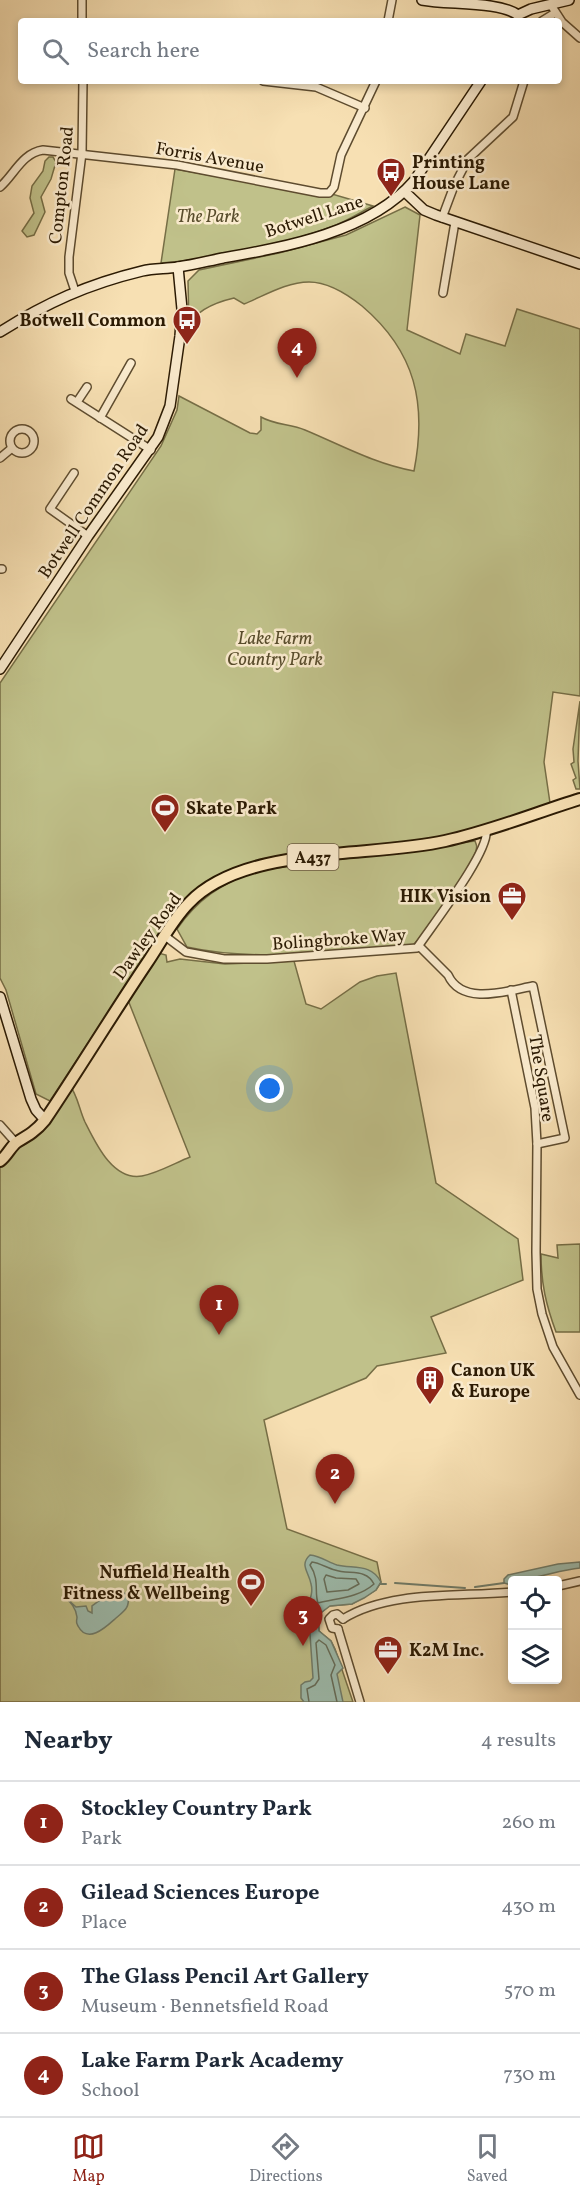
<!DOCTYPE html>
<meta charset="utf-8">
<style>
body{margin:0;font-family:Vollkorn,serif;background:#f6f6f7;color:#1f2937}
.controls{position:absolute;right:18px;bottom:18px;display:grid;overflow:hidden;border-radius:6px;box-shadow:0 3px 9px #0003}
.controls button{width:54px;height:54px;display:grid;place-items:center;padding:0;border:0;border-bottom:2px solid #e0e1e3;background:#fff;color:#1f2937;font:30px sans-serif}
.you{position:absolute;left:270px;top:1089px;width:21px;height:21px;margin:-15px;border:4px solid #fff;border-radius:50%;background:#1a73e8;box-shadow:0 0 0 9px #1a73e833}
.badge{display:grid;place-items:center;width:39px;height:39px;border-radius:50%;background:#8f2418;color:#fff;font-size:20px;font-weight:700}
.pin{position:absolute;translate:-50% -50px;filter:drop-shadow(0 2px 3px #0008)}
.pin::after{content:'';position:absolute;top:32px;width:21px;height:18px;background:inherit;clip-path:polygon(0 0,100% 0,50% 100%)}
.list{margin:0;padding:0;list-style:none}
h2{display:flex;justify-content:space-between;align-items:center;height:78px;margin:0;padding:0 24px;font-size:26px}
h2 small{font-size:20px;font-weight:400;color:#747a83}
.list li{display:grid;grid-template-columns:39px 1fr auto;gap:18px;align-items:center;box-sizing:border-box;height:84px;padding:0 24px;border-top:2px solid #e0e1e3}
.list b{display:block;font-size:22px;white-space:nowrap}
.list p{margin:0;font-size:20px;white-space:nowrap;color:#747a83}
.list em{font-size:20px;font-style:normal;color:#747a83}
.icon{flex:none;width:33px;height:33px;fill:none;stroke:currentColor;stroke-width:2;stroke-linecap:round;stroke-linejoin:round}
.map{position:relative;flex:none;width:580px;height:1702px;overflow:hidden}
.search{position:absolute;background:#fff;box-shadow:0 3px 9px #0003;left:18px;right:18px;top:18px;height:66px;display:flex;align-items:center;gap:15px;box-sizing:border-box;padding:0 21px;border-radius:6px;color:#747a83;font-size:22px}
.sheet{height:414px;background:#fff}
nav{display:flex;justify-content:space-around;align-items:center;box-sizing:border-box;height:84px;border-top:2px solid #e0e1e3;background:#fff;font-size:16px;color:#747a83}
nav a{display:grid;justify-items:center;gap:3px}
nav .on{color:#8f2418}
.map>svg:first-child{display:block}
</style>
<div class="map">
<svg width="580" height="1702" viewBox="0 0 580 1702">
<rect width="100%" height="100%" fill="#f7e0b3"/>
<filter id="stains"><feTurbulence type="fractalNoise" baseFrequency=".00333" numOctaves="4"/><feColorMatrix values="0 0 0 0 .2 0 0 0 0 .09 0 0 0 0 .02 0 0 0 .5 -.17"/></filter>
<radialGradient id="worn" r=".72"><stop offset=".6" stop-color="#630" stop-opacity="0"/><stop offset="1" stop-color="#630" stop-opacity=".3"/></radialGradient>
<g fill="#c0c18a" stroke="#766e46" stroke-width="1.5">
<path d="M49 157H53L56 162 51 179 41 197 45 212 34 235 27 237 22 231 34 213 30 198 32 186 43 171 45 161Z"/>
<path d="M175 169 327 196 332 194 373 206C361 212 349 220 336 225 282 246 219 258 161 263Z"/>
<path d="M405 207 420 215 407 330 460 354 466 334 505 346 517 309 580 329V696L553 692 544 762 550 803C512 818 473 832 434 840 361 854 252 841 193 892 172 910 153 945 137 968 108 1013 79 1057 50 1101L36 1094 6 990 0 978V683L161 446 177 410 179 396 250 433 257 434 261 430V417C275 425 290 424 305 430 341 445 375 464 414 471 427 404 416 352 362 306 347 294 328 282 309 282 286 282 264 296 244 304L234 298C217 302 196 310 189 326L188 281 199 270 279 253 346 235Z"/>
<path d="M580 701 578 761 580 789H576L573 780 576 778 571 764 574 762 573 749Z"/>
<path d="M475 841C477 846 477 846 476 851 470 871 428 931 412 946 339 950 259 963 187 947L177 929C198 899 220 885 254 871Z"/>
<path d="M158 953 166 955 167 962 180 959 225 964 294 961 306 1004 321 1009 360 982 377 976 396 973 436 1183 518 1239 523 1280 431 1317 446 1353 377 1366 366 1378 264 1420 287 1529 377 1562 381 1582 376 1590 352 1604 329 1606 318 1615 319 1631 331 1641 335 1649 353 1702H0V1167L38 1128 69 1084C78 1096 79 1109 85 1122 96 1144 113 1181 142 1176 158 1173 175 1163 190 1157L128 1000Z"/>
<path d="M580 1244V1332H556C546 1305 541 1283 541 1254L558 1258 557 1245Z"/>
</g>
<g fill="#9dbdaf" stroke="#6f7c6a" stroke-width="1.5">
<path d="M310 1555C320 1556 328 1562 337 1565 353 1569 371 1563 381 1582L376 1590 364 1598 352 1604 330 1606 318 1615 319 1631 331 1641 343 1668 337 1674 343 1702H304L301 1698V1685L305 1682 310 1681 313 1678 308 1605C311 1597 313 1591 311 1584 309 1572 299 1565 310 1555Z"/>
<path d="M580 1562V1568C557 1570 536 1580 512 1580L511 1585 504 1583V1579L508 1575 558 1564Z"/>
<path d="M114 1590 122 1591 128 1596C130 1608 124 1611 116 1618 107 1626 88 1645 78 1626 75 1621 77 1622 77 1617 76 1608 71 1603 65 1597L76 1607 86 1606 88 1611 92 1613V1606Z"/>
</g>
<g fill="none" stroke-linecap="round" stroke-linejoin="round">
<g stroke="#646c59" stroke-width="1.5">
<path d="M312 1562C320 1563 327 1568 335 1570 349 1575 366 1568 374 1584 358 1598 338 1598 318 1603 314 1592 320 1580 310 1565Z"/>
<path d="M326 1575 336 1578 356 1579 359 1584 348 1590 327 1592 324 1579Z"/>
<path d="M309 1702 307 1689 315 1685 319 1679 316 1643 319 1640 326 1645 335 1665 331 1675 337 1702"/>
</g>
<g stroke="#6f7c6a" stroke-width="2">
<path d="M395 1583 465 1588"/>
<path d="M380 1584H386"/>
<path d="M475 1587 504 1583"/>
</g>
<g stroke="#5e4c2f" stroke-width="10">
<g id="street">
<path d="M82 0V21"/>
<path d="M551 5 562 22 580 38"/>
<path d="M388 21 392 0"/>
<path d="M542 21 555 13"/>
<path d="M263 81 316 87 365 108"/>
<path d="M0 187C14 175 22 153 43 150L177 165 320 193H329L334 187 341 155 376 81"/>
<path d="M442 218 454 186 468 159 513 117 524 81"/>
<path d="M75 291 69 273V257L82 153 83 81"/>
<path d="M443 293 455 222"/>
<path d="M71 399 151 450"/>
<path d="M77 402 87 387"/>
<path d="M100 418 131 363"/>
<circle cx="22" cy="441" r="12"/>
<path d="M0 458 12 448"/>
<path d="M74 473 50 509 88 536"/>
<path d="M0 569H2"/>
<path d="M165 936 186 952 224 959H267L417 948C430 928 492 849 486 829"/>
<path d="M419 946 448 975C462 1006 507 991 533 986L565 1138 537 1144"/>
<path d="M511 990 535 1108 537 1144 536 1252 537 1289 542 1314 553 1347 580 1395"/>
<path d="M0 1125 16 1143"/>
<path d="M558 1586 580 1581"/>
<path d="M343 1619C389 1590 459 1597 512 1592"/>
<path d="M338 1629 360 1702"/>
<path d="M338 1629 332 1628 329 1619 333 1615 337 1614 343 1619"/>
</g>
</g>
<g stroke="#2b1a03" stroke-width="12">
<g id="secondary">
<path d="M422 0C448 5 499 1 518 15"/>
<path d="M518 15 531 9 569 0"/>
<path d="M405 192 424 210 436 215 580 264"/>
<path d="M0 332C46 303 88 284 142 271 154 268 166 269 178 267 193 265 208 261 223 258 285 247 370 232 414 181L481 81"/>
<path d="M0 669 88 536 158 437 170 406 180 336 182 309 178 267"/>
<path d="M0 997 31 1099 36 1110 45 1120"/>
</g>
</g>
<g stroke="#2b1a03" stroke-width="14">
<path id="primary" d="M0 1161C7 1156 11 1146 17 1142 29 1135 36 1131 45 1120 80 1068 112 1015 147 963 160 944 172 920 189 903 244 845 370 858 445 841 491 831 535 813 580 799"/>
</g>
<use href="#street" stroke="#faebce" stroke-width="7"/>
<use href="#secondary" stroke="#faebce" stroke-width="9"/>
<use href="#primary" stroke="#f7e0b3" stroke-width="10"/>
</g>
<defs>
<g id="bus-pin" transform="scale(1.5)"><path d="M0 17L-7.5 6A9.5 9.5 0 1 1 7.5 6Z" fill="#8f2418" stroke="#faebce"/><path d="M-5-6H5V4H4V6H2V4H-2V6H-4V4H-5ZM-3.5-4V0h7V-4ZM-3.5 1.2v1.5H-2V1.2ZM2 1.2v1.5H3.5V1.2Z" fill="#fff"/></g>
<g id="stadium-pin" transform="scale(1.5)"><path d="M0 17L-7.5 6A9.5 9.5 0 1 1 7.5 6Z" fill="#8f2418" stroke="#faebce"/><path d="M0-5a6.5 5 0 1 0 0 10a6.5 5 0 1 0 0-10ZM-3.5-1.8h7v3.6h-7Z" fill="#fff"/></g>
<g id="office-pin" transform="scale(1.5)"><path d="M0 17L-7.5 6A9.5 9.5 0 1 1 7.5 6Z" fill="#8f2418" stroke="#faebce"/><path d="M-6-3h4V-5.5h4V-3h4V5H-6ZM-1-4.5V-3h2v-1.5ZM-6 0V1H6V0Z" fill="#fff"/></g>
<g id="building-pin" transform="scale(1.5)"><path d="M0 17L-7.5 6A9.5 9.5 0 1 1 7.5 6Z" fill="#8f2418" stroke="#faebce"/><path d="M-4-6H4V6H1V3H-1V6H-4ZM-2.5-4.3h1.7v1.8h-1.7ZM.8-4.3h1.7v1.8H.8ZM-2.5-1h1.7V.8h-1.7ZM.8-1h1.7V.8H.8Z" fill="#fff"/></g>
</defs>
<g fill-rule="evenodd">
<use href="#bus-pin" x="391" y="172"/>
<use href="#bus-pin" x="187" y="320"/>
<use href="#stadium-pin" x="165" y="808"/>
<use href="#office-pin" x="512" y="896"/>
<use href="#building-pin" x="430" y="1380"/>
<use href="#stadium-pin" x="251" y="1582"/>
<use href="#office-pin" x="388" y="1650"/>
</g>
<g text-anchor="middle" stroke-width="5" stroke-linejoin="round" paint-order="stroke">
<rect fill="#faebce" stroke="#695940" stroke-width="1.5" x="287.5" y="844" width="51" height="26" rx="4.5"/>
<g font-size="16" font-weight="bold" fill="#2b1a03">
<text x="313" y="863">A437</text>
</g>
<g font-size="18" fill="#2b1a03" stroke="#faebce">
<text transform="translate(210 157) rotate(10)" y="6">Forris Avenue</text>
<text transform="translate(61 185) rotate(-84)" y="6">Compton Road</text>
<text transform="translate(314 216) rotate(-18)" y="6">Botwell Lane</text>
<text transform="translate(93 501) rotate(-56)" y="6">Botwell Common Road</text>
<text transform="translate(147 936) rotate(-54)" y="6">Dawley Road</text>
<text transform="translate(339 939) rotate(-4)" y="6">Bolingbroke Way</text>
<text transform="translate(542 1078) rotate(81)" y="6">The Square</text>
</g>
<g font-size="18" font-weight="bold" fill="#2b1a03" stroke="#faebce" text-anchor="start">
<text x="412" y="168">Printing<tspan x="412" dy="21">House Lane</tspan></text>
<text x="166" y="326" text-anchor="end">Botwell Common</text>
<text x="186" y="814">Skate Park</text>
<text x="491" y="902" text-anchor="end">HIK Vision</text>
<text x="451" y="1376">Canon UK<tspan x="451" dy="21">&amp; Europe</tspan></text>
<text x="230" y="1578" text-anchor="end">Nuffield Health<tspan x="230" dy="21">Fitness &amp; Wellbeing</tspan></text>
<text x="409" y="1656">K2M Inc.</text>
</g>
<g font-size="18" font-style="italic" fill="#584c2c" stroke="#faebce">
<text x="208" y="222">The Park</text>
<text x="275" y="644">Lake Farm<tspan x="275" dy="21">Country Park</tspan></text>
</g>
</g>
<rect width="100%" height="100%" filter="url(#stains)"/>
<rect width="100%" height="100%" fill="url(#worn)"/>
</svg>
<div class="controls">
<button><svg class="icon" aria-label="locate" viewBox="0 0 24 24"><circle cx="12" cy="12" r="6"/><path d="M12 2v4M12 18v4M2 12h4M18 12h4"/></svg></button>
<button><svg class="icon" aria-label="layers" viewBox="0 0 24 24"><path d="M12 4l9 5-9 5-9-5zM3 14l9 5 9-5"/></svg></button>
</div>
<div class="you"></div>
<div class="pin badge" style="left:219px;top:1335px">1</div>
<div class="pin badge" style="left:335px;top:1504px">2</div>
<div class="pin badge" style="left:303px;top:1646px">3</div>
<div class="pin badge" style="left:297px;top:378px">4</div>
<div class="search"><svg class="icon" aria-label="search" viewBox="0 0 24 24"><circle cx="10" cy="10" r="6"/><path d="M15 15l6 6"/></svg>Search here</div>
</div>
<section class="sheet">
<h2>Nearby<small>4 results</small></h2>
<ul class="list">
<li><span class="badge">1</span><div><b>Stockley Country Park</b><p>Park</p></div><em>260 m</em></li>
<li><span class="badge">2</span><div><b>Gilead Sciences Europe</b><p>Place</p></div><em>430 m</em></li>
<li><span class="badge">3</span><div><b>The Glass Pencil Art Gallery</b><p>Museum · Bennetsfield Road</p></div><em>570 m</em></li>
<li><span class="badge">4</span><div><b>Lake Farm Park Academy</b><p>School</p></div><em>730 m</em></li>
</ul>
</section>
<nav>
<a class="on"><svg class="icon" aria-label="map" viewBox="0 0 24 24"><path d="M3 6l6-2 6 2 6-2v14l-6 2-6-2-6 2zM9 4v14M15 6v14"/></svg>Map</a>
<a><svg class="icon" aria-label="directions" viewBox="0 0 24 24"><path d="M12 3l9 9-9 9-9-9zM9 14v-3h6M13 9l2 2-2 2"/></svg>Directions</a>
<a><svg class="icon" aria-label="saved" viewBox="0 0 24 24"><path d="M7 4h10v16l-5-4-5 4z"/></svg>Saved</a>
</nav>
